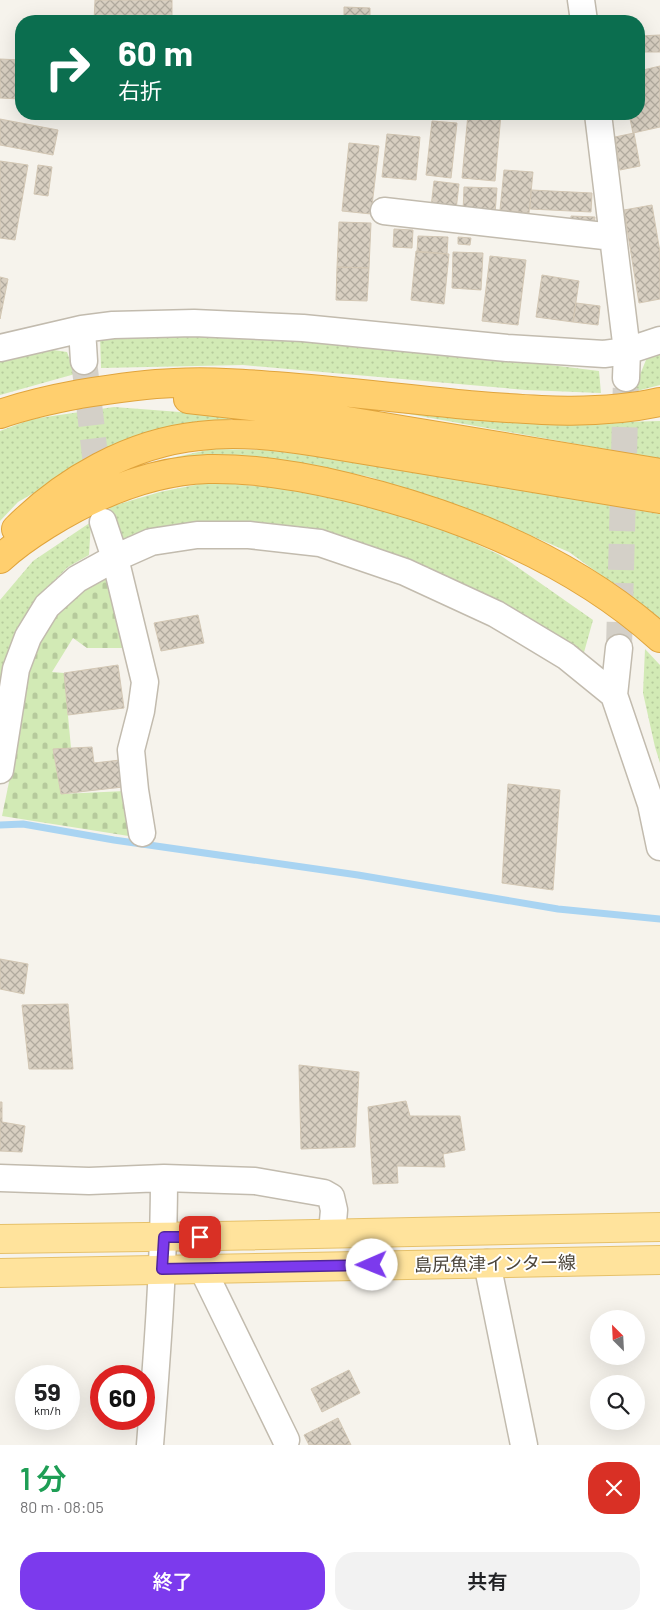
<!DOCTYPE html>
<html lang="ja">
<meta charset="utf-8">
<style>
:root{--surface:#fff;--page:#f2f2f2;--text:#202124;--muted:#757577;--accent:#7c3aed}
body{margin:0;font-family:Barlow,"Noto Sans JP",sans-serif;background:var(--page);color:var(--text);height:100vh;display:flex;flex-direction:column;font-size:19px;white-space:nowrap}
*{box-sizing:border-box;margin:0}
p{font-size:16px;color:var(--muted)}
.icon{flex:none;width:28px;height:28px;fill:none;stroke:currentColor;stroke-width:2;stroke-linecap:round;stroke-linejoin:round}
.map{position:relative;height:1445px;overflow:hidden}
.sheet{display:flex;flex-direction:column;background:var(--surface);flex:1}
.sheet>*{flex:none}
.banner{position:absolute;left:15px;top:15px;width:630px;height:105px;border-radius:20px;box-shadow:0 5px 20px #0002;background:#0b6e4f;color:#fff;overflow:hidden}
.needle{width:32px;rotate:336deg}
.fabs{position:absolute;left:590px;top:1310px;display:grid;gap:10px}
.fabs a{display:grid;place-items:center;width:55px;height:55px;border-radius:50%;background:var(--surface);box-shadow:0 5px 20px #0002;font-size:25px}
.speed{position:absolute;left:15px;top:1365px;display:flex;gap:10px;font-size:25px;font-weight:700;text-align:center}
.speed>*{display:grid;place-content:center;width:65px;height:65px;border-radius:50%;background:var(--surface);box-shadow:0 5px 20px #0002;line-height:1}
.speed small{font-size:12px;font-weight:400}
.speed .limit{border:8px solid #d22;background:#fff;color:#111}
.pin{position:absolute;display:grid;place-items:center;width:42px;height:42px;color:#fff;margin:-21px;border-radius:10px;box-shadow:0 2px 8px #0006}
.me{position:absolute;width:55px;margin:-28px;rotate:269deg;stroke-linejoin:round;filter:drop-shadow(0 0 4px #0008)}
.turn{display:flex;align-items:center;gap:18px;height:105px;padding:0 20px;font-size:22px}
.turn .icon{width:65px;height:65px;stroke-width:2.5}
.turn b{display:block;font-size:35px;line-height:42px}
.round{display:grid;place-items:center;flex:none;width:52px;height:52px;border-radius:20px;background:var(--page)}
.headline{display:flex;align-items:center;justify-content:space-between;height:85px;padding:0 20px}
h1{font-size:30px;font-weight:600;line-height:38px;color:#1e9e55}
.cta{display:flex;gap:10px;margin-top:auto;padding:10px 20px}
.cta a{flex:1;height:58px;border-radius:20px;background:var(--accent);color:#fff;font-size:20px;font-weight:600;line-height:58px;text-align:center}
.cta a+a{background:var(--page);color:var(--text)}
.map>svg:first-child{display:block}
</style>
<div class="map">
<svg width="660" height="1445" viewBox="0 0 660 1445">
<defs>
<pattern id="grass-dots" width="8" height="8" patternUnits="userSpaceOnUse" patternTransform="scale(1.25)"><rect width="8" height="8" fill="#d2eab5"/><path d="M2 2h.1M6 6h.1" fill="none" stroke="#b6ca9c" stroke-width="1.8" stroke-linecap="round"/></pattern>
<pattern id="cemetery-stones" width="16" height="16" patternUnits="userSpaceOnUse" patternTransform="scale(1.25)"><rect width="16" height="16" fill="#d2eab5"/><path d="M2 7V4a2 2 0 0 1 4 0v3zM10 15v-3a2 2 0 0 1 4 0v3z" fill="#b6ca9c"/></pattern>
<pattern id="building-cross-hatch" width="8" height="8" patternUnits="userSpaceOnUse" patternTransform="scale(1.25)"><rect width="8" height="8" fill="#d8cfc1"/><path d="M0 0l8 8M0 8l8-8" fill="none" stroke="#b1aa9e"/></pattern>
</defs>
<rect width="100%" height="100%" fill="#f6f3ec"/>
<!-- grass -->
<path fill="url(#grass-dots)" d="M204,331L365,342L599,371L601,393L526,390L243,365L101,368L100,335Z
M40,348L67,352L75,374L0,395V358Z
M660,351V385L633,392L648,355Z
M114,407L193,413L237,418L148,435L65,475L18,502L0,521V431L32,419Z
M392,411L583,423L660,421V459Z
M212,449L265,450L340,459L397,468L660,514V618L569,552L481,514L370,477L309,465L241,456L158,461Z
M210,482L292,489L366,503L427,521L500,555L593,620L583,656L445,576L367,544L311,530L123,545L109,507L160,492Z
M91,522L89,555L68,567L38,596L16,633L0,689V600L33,561Z
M645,649L660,665V763L655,747L643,693Z"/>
<!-- cemetery -->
<path fill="url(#cemetery-stones)" d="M108,571L132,648H87L73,638L52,672L64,673L71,748L53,750L61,794L125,791L135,837L2,816L9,782L23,669L57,613L84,585Z"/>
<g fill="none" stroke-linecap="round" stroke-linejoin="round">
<!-- stream -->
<path stroke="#a9d4f2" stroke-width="7" d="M0,825L23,824L114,840L358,875L558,909L660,919"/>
</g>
<!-- building -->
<path fill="url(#building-cross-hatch)" stroke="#d3c7b4" d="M95,0H172V21H94Z
M344,7L370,8V21H344Z
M298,18H326V21H298Z
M660,35V52H639V36Z
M0,59L21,60V99L0,98Z
M660,66V127L633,133L629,114H639V71Z
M468,114H501L495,181L462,178Z
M0,119L58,130L53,155L0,145Z
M432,121L457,123L451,178L426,175Z
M634,133L640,166L620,170L615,137Z
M387,134L420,137L416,180L382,177Z
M349,143L379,146L371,214L342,211Z
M0,161L28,165L15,240L0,238Z
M38,165L52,167L48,196L34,194Z
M504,170L533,172L529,213L500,210Z
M434,181L459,184L456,210L431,207Z
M464,187L497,188L495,214L463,212Z
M531,190L592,193L591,212L530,209Z
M652,205L660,252V299L639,303L624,210Z
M571,216L595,217L594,227H571Z
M339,222L371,223L369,268L337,267Z
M394,229L413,230L412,248L393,247Z
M418,236L448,237L447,254L417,252Z
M458,237L471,238L470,245L458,244Z
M416,251L449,254L444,304L411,300Z
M453,252L483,253L481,290L452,288Z
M490,256L526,260L518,325L482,321Z
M337,267L369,268L367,301L336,300Z
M542,275L579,281L573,322L536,317Z
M0,277L8,279L0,319Z
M576,303L600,306L598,325L573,322Z
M198,615L204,643L161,651L154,623Z
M118,665L124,708L68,715L64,673Z
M92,747L94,763L120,760L123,787L61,794L53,749Z
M508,784L560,790L553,890L502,883Z
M0,959L28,964L24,994L0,989Z
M68,1004L73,1069H29L22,1005Z
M299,1065L359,1072L355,1147L301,1149Z
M406,1101L410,1116H460L465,1150L443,1154L445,1167L397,1166L398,1183L373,1184L368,1107Z
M0,1102H2V1122L25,1126L22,1152L0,1151Z
M349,1370L360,1393L322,1412L311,1389Z
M338,1418L351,1445H309L304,1435Z"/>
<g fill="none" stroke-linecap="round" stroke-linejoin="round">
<!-- minor-tunnel -->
<path stroke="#d4d0c8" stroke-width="26" stroke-dasharray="26 13" stroke-linecap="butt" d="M84,361L99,490
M619,648L626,378"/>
<!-- minor casing -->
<g stroke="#c2bbae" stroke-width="29">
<path id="minor" d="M581,0L584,21
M598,114L627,351L626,378
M384,211L613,237
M82,329L84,361
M0,348L82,329L113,325L194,323L303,328L507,348L604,354L627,351L660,340
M103,522L115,558L145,682L141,711L131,750L135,790L142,833
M619,648L614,695L651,804L660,847
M0,770L16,669L28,637L47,606L77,579L115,558L151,542L197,535H249L320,543L405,572L496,614L566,656L614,695
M0,1178L89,1181L164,1178L255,1181L324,1193L331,1197L334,1210L332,1233
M487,1263L524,1445
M202,1268L286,1440
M150,1445C157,1356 164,1267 164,1178"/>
</g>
<!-- major casing -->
<g stroke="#e6c16a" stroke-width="30">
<path id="major" d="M0,1239L218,1236L660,1227
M0,1273L660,1260"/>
</g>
<!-- highway casing -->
<g stroke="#e0a43c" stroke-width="30">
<path id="highway" d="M188,399L269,408L660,473
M0,414C26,405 53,399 80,394C111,389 143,384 174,383C212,381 250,384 287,387C348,392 408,399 468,405C531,410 598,416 660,402
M16,529C64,481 130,443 199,436C238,431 277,436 316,442L660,499
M0,559C14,546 30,535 46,525C94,495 150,471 208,469C255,468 301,476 347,487C459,514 573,560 660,638"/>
</g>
<!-- minor -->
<use href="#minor" stroke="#fff" stroke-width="26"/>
<!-- major -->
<use href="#major" stroke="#ffe39c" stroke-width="28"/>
<!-- highway -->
<use href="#highway" stroke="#ffcf6e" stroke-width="28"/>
</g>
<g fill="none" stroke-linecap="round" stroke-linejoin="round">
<!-- route casing -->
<g stroke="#51269a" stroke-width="12">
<path id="route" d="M200,1237H164L162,1269L372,1265"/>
</g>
<!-- route -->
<use href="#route" stroke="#7c3aed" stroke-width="9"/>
</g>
<g text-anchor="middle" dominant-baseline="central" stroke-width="4" stroke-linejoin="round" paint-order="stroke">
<!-- street labels -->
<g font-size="18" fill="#4b4439" stroke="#fff">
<text transform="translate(495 1263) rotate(-1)">島尻魚津インター線</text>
</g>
</g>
</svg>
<div class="fabs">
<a><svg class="needle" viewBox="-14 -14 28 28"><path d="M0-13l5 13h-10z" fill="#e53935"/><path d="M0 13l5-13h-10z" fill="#757577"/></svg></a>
<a><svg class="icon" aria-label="search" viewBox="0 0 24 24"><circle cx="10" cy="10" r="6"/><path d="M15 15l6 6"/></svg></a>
</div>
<div class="speed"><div>59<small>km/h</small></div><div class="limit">60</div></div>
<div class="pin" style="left:200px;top:1237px;background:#d93025"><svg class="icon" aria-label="arrive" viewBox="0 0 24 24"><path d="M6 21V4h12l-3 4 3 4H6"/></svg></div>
<svg class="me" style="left:372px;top:1265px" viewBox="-20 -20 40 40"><circle r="19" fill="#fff"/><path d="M0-13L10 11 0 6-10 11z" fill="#7c3aed"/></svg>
<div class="banner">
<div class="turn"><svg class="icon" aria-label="right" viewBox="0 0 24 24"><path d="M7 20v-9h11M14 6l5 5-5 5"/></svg><div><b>60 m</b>右折</div></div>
</div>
</div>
<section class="sheet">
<div class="headline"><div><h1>1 分</h1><p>80 m · 08:05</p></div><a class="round" style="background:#d93025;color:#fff"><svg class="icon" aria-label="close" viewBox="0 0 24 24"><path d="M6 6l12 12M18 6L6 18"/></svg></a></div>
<div class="cta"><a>終了</a><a>共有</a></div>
</section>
